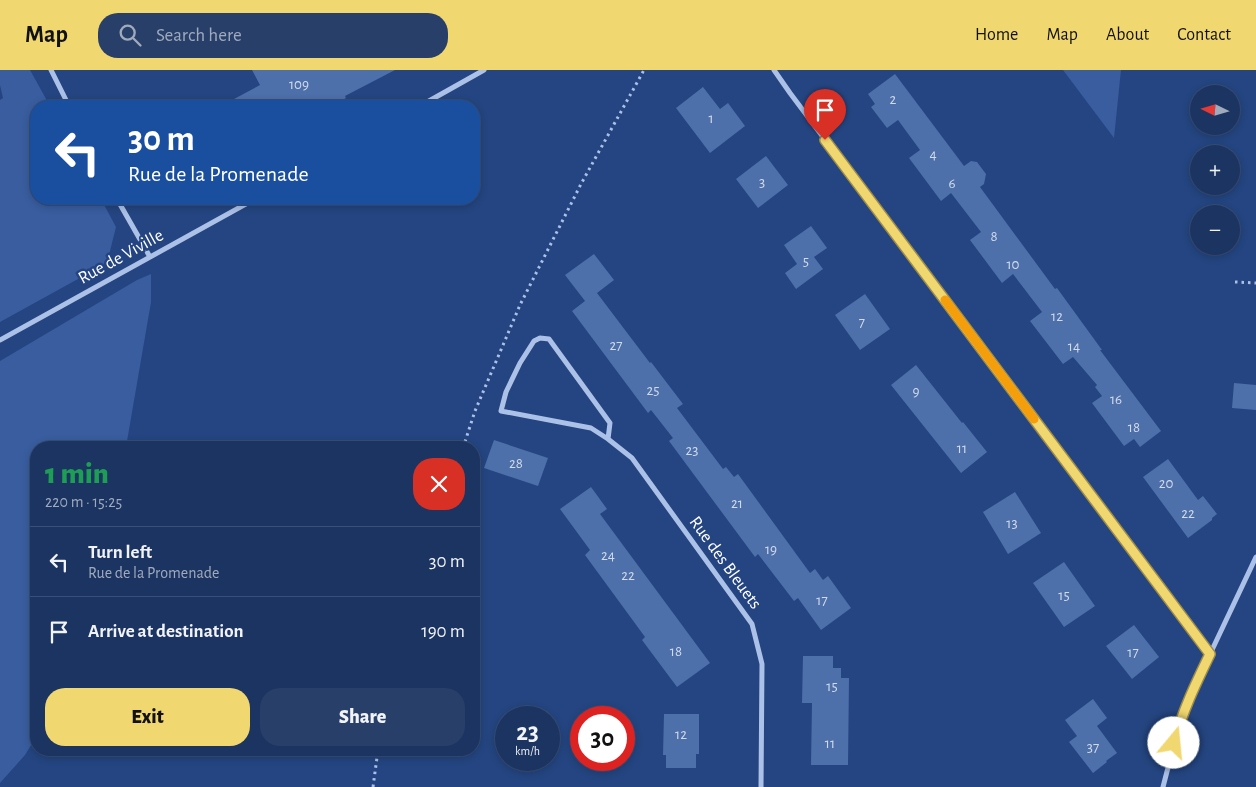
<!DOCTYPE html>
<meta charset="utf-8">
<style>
:root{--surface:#1b3461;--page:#283f6a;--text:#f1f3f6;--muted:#a0aabd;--line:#394f76;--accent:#f1d770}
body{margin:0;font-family:"Alegreya Sans",sans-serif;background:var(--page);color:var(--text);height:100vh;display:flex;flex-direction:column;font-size:19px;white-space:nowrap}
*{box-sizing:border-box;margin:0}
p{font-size:16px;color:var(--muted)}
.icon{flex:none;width:28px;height:28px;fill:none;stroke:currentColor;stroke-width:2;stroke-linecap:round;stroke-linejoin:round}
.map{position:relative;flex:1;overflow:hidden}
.side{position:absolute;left:30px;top:371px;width:450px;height:315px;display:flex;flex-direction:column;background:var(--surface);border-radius:20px;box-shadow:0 2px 8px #0003,0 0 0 1px var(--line)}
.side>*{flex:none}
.hud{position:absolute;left:30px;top:30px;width:450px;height:105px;border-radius:20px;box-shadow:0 2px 8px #0003,0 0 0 1px var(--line);background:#1a4fa0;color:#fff;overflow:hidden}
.needle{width:32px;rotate:275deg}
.buttons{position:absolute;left:1190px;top:15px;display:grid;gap:10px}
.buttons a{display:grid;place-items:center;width:50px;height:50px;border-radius:50%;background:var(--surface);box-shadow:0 2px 8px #0003,0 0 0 1px var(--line);font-size:25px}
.speed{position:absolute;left:495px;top:636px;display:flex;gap:10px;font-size:25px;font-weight:700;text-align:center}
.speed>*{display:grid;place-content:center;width:65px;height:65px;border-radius:50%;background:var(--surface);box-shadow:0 2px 8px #0003,0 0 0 1px var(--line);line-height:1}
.speed small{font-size:12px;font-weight:400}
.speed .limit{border:8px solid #d22;background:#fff;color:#111}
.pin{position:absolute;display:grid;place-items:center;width:42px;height:42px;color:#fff;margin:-51px -21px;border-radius:50% 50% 50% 0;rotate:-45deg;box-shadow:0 0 5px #0007}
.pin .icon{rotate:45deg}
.me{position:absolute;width:55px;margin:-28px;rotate:17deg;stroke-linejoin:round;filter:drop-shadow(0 0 4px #0008)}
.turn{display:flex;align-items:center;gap:18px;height:105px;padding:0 15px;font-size:22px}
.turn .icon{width:65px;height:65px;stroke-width:2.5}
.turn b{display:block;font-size:35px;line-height:42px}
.round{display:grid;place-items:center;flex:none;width:52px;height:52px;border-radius:20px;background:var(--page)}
.head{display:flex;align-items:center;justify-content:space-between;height:85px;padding:0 15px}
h1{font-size:30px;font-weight:800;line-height:38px;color:#1e9e55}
.primary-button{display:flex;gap:10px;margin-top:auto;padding:10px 15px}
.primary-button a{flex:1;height:58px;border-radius:20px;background:var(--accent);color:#111;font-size:20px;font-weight:800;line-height:58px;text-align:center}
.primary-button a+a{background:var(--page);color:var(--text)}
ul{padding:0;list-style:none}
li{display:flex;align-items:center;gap:15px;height:70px;padding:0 15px;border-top:1px solid var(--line)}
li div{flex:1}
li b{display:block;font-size:19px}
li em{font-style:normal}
header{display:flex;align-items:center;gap:30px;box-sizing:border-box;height:70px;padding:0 25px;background:var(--accent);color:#111}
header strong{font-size:24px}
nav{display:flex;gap:28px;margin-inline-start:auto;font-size:18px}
.search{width:350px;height:45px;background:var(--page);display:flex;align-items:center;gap:12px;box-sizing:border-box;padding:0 18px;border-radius:20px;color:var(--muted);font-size:19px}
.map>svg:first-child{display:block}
</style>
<header>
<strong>Map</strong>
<div class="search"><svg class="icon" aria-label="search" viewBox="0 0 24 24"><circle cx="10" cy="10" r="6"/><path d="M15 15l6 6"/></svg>Search here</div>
<nav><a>Home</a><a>Map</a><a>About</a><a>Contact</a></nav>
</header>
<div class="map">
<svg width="1256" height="717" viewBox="0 0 1256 717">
<rect width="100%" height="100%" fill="#244581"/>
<!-- green -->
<path fill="#395d9f" d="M0,0H30L50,36H36V129H101L116,157L107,193L0,252V30L3,28L0,15Z
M1063,0H1121L1114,68Z
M151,204V232L126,377L36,378V667L25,685L0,713V291L137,210Z"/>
<!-- building -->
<path fill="#4d6faa" d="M252,0H395L345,26L346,28L332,36H221L260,15Z
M895,4L964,96L971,91L977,92L986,104L984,114L980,117L1055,219L1057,218L1102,280H1100L1161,361L1140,377L1134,369L1124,376L1092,333L1102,326L1095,317L1097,315L1073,287L1063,294L1030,251L1042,242L1013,204L1002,213L970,170L981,162L951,123L941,131L909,88L920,80L898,50L887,58L871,37L875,34L868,24Z
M703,17L720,39L728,33L745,56L710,83L676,38Z
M766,86L788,115L758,138L736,109Z
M811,156L827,178L814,187L823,199L796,219L785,203L797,194L784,175Z
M594,184L614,210L597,223L650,293L651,292L683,334L677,338L723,399L726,397L734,407L738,404L810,503L815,499L823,510L828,506L851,538L821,560L798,528L794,531L758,484L755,487L669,371L673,368L651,340L648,343L572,241L585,231L565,205Z
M865,224L890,259L860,280L835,245Z
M916,295L962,353L963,352L987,382L961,403L891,315Z
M1234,313L1256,315V340L1232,338Z
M494,370L548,388L538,416L484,398Z
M1168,389L1198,430L1203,426L1217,444L1212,448V450L1188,468L1143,407Z
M591,417L607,439L600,444L710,593L677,617L642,570L645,567L585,485L590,480L560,439Z
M1015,422L1041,463L1008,484L983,442Z
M1064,492L1095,536L1064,557L1033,513Z
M1134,555L1159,587L1132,609L1106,576Z
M803,586H833V598H841V608H849L848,695H811L812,633H802Z
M1093,629L1107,648L1097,656L1117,683L1106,691L1107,692L1093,703L1069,672L1077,666L1065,650Z
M664,644H699V684H696V698H666V685H663Z"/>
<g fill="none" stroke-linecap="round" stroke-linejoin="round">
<!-- path -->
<path stroke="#acc1e7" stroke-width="3" stroke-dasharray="2.5 4" stroke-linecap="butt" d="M1235,212L1256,213
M463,378L475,341L520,235L581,114L644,0
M373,717L378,680"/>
<!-- minor -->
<path stroke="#acc1e7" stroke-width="5" d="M51,0L69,36
M774,0L790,23L1210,584
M420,36L484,0
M117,129L150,187
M0,270L255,129
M608,369L610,353L549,269L540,268L534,271L520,293L506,322L501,341L591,358L608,369L632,388L752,554L762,594L761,717
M1163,717L1178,659L1194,618L1256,487"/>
</g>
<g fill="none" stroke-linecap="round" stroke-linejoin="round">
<!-- route casing -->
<g stroke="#9d8c49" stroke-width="12">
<path id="route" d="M825,70L1210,584C1196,613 1182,642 1174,673"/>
</g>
<!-- route -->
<use href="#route" stroke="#f1d770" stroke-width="9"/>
<!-- slow -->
<path stroke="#f59e0b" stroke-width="9" d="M945,230L1034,349"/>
</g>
<g text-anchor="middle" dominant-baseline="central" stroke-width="5" stroke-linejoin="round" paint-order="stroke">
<!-- number labels -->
<g font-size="15" fill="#d2dbea">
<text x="299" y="14">109</text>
<text x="893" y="29">2</text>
<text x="711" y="48">1</text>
<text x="933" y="84">4</text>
<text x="762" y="112">3</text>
<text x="952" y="113">6</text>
<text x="994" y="166">8</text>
<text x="806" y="191">5</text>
<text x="1013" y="194">10</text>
<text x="1057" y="246">12</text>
<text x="862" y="252">7</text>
<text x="616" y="275">27</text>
<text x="1074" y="276">14</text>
<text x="653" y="320">25</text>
<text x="916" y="321">9</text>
<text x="1116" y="329">16</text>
<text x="1134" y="357">18</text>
<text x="962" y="378">11</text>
<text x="692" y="380">23</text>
<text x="516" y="393">28</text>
<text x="1166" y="413">20</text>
<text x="737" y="433">21</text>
<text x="1188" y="443">22</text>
<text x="1012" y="453">13</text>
<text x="771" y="479">19</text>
<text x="608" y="485">24</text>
<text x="628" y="505">22</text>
<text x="1064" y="525">15</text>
<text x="822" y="530">17</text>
<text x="676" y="581">18</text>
<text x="1133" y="582">17</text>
<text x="832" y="616">15</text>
<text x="681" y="664">12</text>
<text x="830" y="673">11</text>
<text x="1093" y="677">37</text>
</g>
<!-- street labels -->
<g font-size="18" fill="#fff" stroke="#244581">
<text transform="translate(121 187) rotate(-29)">Rue de Viville</text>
<text transform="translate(725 493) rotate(54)">Rue des Bleuets</text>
</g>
</g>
</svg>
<div class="buttons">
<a><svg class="needle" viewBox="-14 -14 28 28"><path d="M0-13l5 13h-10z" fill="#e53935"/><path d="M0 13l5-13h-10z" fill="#a0aabd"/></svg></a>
<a>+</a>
<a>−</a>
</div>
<div class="speed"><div>23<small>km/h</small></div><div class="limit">30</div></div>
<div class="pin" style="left:825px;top:70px;background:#d93025"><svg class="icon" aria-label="arrive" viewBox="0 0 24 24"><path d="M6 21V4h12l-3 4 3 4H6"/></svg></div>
<svg class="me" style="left:1174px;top:673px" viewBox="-20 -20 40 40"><circle r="19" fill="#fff"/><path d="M0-13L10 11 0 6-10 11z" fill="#f1d770"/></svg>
<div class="hud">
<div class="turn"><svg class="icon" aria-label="left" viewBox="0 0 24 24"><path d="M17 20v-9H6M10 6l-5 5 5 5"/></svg><div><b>30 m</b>Rue de la Promenade</div></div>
</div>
<section class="side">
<div class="head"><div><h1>1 min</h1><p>220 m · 15:25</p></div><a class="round" style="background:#d93025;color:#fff"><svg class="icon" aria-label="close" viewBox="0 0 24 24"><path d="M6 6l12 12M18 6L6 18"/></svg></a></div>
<ul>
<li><svg class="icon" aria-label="left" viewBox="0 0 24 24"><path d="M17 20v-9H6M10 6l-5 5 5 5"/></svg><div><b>Turn left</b><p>Rue de la Promenade</p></div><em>30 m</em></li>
<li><svg class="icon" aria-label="arrive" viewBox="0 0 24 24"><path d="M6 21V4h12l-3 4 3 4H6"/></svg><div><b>Arrive at destination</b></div><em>190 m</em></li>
</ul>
<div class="primary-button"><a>Exit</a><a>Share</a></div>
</section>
</div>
